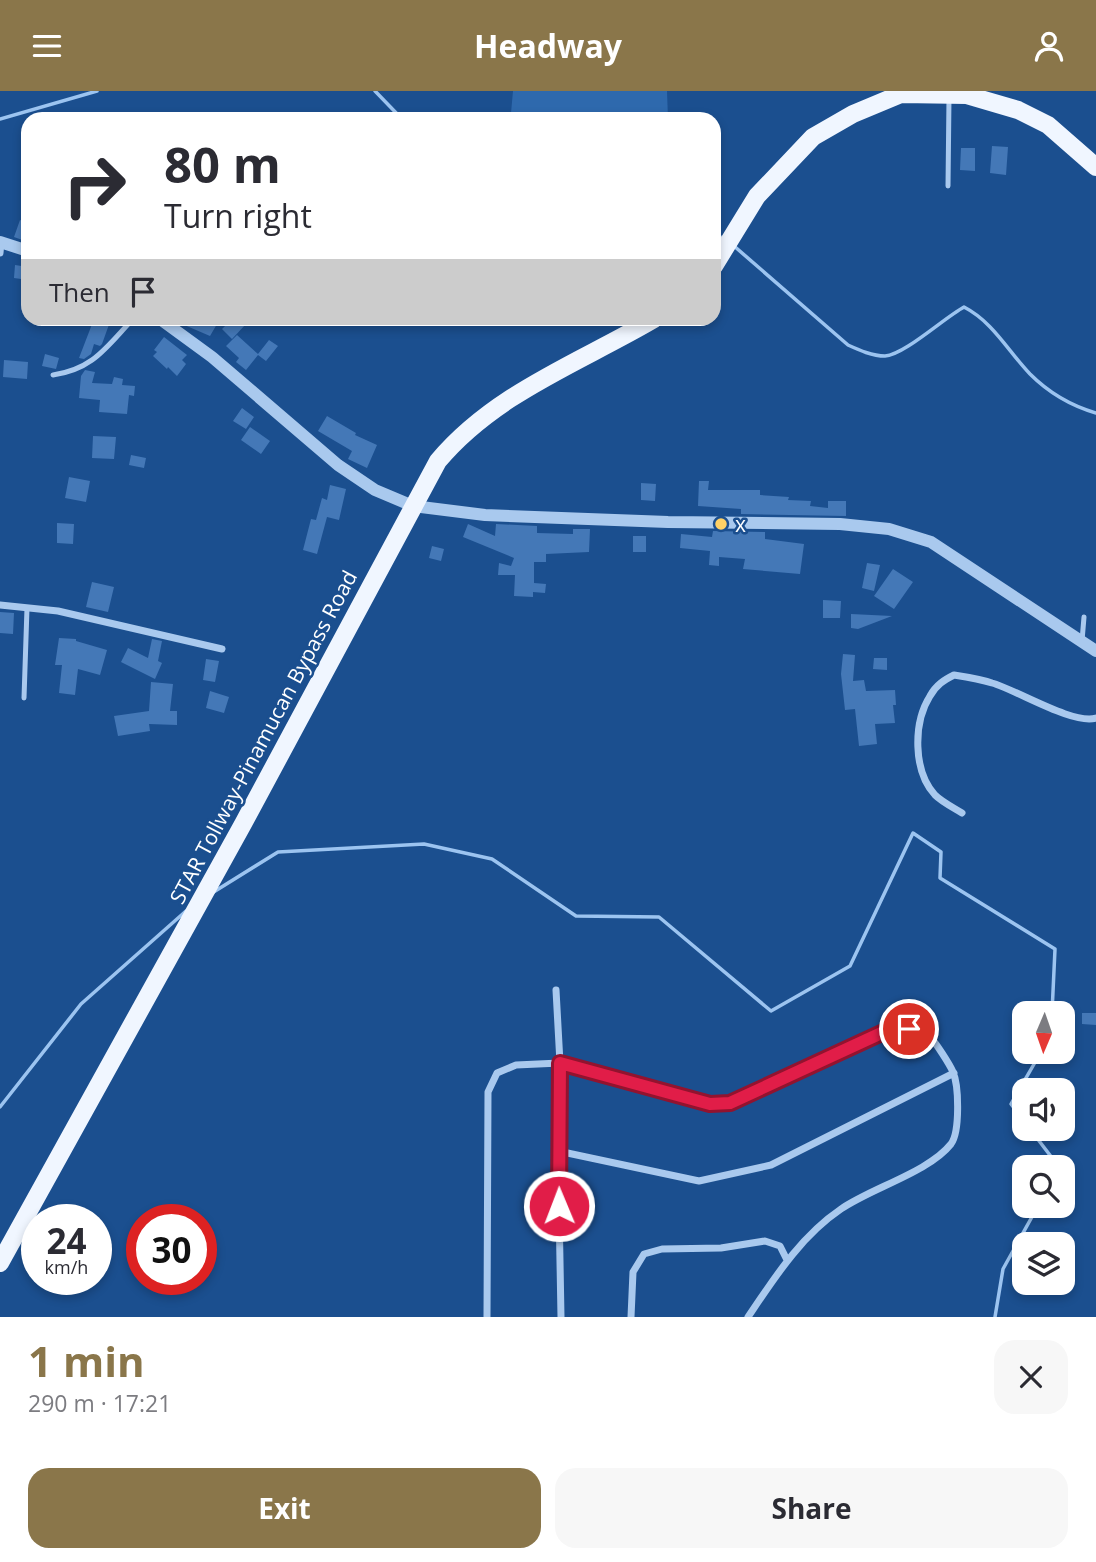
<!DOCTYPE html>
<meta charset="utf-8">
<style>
:root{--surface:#fff;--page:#f7f7f7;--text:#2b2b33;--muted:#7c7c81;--accent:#8a764a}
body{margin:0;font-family:"Open Sans",sans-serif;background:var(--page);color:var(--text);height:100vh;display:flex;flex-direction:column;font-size:26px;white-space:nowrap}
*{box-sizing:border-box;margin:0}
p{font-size:23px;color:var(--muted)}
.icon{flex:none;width:38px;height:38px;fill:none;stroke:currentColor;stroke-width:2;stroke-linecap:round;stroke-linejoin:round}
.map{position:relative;height:1226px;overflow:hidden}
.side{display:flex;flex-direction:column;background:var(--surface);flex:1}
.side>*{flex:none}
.banner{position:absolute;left:21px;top:21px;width:700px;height:214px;border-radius:21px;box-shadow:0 4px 10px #0003;background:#fff;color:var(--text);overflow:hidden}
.needle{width:46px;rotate:182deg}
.controls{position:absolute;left:1012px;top:910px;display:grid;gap:14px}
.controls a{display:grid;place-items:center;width:63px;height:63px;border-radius:14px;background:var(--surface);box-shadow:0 4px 10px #0003;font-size:35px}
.speed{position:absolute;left:21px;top:1113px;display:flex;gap:14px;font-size:35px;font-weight:700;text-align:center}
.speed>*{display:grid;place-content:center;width:91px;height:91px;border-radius:50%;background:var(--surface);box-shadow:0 4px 10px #0003;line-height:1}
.speed small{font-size:18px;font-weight:400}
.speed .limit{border:10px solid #d22;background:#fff;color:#111}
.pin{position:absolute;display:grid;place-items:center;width:60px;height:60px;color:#fff;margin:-30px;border:4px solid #fff;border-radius:50%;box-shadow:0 2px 7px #0007}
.me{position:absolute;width:77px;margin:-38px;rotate:359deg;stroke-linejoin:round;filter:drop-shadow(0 0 5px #0008)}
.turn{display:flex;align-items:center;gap:24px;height:147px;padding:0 28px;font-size:32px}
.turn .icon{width:91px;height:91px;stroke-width:2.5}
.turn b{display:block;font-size:49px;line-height:60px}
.then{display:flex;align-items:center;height:66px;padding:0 28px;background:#0003;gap:14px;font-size:26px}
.round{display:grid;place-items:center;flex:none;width:74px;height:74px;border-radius:21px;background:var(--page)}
.overview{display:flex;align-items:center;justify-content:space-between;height:119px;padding:0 28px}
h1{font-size:42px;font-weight:700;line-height:52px;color:var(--accent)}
.cta{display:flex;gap:14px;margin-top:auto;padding:14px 28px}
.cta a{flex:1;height:80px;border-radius:21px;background:var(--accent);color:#fff;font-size:28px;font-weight:700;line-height:80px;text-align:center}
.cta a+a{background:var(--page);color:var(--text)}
header{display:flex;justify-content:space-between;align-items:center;height:91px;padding:0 28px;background:var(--accent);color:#fff;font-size:32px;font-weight:700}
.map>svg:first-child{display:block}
</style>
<header><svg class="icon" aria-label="menu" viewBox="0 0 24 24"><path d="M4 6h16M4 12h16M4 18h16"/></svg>Headway<svg class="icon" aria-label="person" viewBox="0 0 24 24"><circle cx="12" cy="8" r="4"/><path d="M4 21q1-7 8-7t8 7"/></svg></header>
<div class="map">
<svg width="1096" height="1226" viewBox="0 0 1096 1226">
<rect width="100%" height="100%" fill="#1b4f8f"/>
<!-- green -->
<path fill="#2e69ad" d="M513,0H667L668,28H520L511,22Z"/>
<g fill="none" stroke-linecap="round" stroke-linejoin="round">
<!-- stream -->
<path stroke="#9cc4f0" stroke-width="3.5" d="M375,0L402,28
M0,28L97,0
M714,143L725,148
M734,155L848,254C859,259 872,265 885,265C904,264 944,227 964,216C993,231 1008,260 1030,283C1048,301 1072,315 1096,322
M212,802L278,761L424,753L492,768L576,825L659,826L771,920L850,875L913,742L941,761L940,787L1055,858L1052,922
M0,1016L81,913L186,820
M1024,1030L1011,1013L1041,961
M1030,1038L1059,1076
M995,1226L1003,1178L1038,1115"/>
</g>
<!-- building -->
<path fill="#4478b7" d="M992,55L1008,56L1006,84L990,82Z
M961,57H975V80L960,79Z
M20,129L28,132V151L14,146Z
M15,174L28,176V189L14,187Z
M94,228H111L102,253L100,255L94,253L91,263L84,268L79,267Z
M174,228H206L217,233L210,245L182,233Z
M232,228H240L246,233L232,248L222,238Z
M237,244L258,263L269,249L278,255L266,270L258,264L246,279L236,271L239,267L226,255Z
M164,246L187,264L182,269L186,273L177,285L168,276L167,278L153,265L157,261L154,259Z
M45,263L59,267L56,278L42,275Z
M4,269L28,271L27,288L3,286Z
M85,279L95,281L92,292L112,293L114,286L123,288L122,294L135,295L134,305L129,304L127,323L99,321L100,309L79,307L81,285Z
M242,317L254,326L246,338L233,330Z
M327,325L356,342L355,344L377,354L367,377L348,368L352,360L318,340Z
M250,336L270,350L261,363L241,349Z
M93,345L116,346L114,368L92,367Z
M131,364L146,367L144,377L129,374Z
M69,386L90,390L86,411L65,407Z
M699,390H709L708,399H760V404L789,406L788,409L811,410L810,415L828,417V410H846V425L741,423V418L698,415Z
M641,392L656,393L655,410L641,409Z
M330,394L346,398L339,429L327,426L317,463L303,459L311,428L316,429L322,407L327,409Z
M57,432L74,433L73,453L57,452Z
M468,433L495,445L496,433L537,435V442L573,443V438H590L589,461L546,463V471H534V492L546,493L545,502L533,501V506L514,505L515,484H498L499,472L511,475L514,467L463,446Z
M713,440L765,441V448L804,453L800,483L743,478L745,468L719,466V475L709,474L710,460L680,457L681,443L712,446Z
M633,445H646V461H633Z
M432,455L444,458L441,470L429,467Z
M867,472L880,474L874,500L862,497Z
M893,478L913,491L894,518L874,505Z
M92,491L114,496L108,521L86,516Z
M823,509L841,510L840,527H823Z
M0,521L14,522L13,543L0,542Z
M851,523L892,525L858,538L851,537Z
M59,547L76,548V550L107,559L100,584L78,578L75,604L59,602L62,574H55Z
M152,548L162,550L158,570L162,572L155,588L121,571L128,557L148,567Z
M843,563L855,564L853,590L864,589L866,600L895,599L896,614H893L895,632L875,633L877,653L859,655L855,618L845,619L841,583Z
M874,567H887V579L873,578Z
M206,568L219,570L215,591L203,589Z
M151,591L173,593L170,620H177V634L149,633L150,640L118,645L114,625L149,620Z
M210,600L229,606L224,622L206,617Z
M1082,922H1096V934L1082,933Z"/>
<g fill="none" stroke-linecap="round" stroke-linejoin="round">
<!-- service -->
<path stroke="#a9c9ee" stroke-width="5" d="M948,95L949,7
M87,230L89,228
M53,284C94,278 107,255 133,228
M1082,550L1084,526
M24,607L27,517"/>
<!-- minor -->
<path stroke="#a9c9ee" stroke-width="7" d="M0,162L1,151
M0,514L58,520L222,558
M962,722C954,717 942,711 935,704C913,680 913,632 930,605C936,594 944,589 954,584C967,586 980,588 992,592C1017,599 1073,634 1096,627
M556,899L560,972L558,1060L561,1226
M558,1060L699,1090L771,1074L954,982
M487,1226L488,1001L497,982L516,974L560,972L710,1013L730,1012L888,939C901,938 919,936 929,945C935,950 950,974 953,981C959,995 960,1041 951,1053C929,1081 871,1097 841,1118C801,1145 775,1186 748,1226
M631,1226L633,1181L644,1163L662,1158L721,1157L765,1150L780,1155L787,1169"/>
<!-- tertiary -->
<path stroke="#a9c9ee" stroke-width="12" d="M0,151L28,160
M160,228L212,266L338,374L375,399L413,415L485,424L668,431L840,433L889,438L931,451L1096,560"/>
<!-- primary -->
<path stroke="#f0f6ff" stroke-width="18" d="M714,175L757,105L813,46L853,23L901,3L967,4L1018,19L1048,34L1096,76
M0,1172L243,733L438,370C495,302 579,272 654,228"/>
</g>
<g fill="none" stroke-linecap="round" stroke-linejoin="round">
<!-- route casing -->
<g stroke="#92132f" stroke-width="18">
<path id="route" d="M559,1115L560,972L710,1013L730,1012L888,939L909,938"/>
</g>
<!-- route -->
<use href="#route" stroke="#e11d48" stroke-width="12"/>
</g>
<!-- markers -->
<circle fill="#ffd166" stroke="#1b4f8f" stroke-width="2.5" cx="721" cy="433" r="7"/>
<g text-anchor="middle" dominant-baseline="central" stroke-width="5" stroke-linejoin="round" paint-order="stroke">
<!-- poi labels -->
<g font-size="21" fill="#fff" stroke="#1b4f8f" text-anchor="start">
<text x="735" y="433">x</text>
</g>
<!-- street labels -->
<g font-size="21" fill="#fff" stroke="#1b4f8f">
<text transform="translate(263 646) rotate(-62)">STAR Tollway-Pinamucan Bypass Road</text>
</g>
</g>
</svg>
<div class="controls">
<a><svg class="needle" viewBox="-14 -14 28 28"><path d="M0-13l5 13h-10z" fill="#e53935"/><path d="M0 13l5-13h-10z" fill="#7c7c81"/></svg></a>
<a><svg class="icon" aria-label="sound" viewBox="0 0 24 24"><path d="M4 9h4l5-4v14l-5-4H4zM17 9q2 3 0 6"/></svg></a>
<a><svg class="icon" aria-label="search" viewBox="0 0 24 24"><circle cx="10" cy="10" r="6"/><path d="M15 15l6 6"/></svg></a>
<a><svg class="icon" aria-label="layers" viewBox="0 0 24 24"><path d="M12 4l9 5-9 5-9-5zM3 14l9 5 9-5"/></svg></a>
</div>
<div class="speed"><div>24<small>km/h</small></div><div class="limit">30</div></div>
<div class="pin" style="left:909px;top:938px;background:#d93025"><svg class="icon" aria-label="arrive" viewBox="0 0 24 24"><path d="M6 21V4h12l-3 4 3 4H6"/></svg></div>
<svg class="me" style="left:559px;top:1115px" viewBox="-20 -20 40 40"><circle r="17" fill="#e11d48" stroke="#fff" stroke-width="3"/><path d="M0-11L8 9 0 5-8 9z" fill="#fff"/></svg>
<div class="banner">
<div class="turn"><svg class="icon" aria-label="right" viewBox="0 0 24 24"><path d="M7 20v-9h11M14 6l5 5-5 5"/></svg><div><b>80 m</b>Turn right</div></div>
<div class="then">Then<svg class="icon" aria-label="arrive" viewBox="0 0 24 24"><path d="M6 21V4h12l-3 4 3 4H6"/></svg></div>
</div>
</div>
<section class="side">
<div class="overview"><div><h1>1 min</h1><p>290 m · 17:21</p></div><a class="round"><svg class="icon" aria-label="close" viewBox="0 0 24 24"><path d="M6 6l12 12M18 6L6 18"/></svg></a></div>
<div class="cta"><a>Exit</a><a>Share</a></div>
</section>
